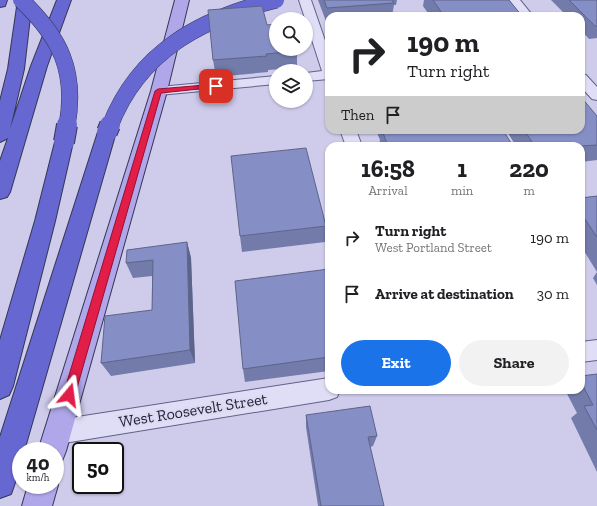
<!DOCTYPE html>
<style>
:root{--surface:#fff;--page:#f2f2f2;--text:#202124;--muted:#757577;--accent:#1a73e8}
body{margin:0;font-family:"Zilla Slab",serif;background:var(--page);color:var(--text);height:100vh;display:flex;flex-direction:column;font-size:15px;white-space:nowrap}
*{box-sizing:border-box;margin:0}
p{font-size:13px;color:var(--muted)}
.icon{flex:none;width:22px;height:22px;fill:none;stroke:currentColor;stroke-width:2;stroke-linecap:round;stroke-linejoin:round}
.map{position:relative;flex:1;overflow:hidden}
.drawer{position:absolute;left:325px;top:142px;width:260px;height:252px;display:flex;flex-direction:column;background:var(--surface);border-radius:12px;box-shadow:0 1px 3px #0004}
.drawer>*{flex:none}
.guide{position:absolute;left:325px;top:12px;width:260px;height:122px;border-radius:12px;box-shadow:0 1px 3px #0004;background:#fff;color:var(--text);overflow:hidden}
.controls{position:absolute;left:269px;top:12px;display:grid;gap:8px}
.controls a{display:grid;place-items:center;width:44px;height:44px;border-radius:50%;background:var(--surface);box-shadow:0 1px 3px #0004;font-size:20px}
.speed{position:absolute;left:12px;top:442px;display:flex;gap:8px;font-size:20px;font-weight:700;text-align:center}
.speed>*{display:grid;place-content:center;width:52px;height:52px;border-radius:50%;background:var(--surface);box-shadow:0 1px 3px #0004;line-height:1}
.speed small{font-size:10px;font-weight:400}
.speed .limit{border:2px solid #111;border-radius:6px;background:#fff;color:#111}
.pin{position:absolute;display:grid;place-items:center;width:34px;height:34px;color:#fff;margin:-17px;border-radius:8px;box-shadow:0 2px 6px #0006}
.me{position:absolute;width:44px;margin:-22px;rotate:16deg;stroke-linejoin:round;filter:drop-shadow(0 0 3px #0008)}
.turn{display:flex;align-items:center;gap:14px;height:84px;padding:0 16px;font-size:18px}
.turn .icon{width:52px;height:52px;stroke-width:2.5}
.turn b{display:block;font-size:28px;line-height:34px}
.then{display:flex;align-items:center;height:38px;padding:0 16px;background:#0003;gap:8px;font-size:15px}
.eta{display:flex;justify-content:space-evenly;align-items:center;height:68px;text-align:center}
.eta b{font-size:24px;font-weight:800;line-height:28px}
.primary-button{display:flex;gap:8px;margin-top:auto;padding:8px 16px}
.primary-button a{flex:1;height:46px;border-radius:24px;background:var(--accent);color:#fff;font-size:16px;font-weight:800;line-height:46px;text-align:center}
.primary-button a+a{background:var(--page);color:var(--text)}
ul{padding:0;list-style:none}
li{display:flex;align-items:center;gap:12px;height:56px;padding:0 16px}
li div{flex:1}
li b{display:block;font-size:15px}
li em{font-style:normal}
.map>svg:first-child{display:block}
</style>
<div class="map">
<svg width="597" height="506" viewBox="0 0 597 506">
<rect width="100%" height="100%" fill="#cfcbeb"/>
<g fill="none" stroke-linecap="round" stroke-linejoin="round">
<!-- minor casing -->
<g stroke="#606286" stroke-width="2">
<path id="minor" d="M299,0H311L329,52V79L306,81V73L322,71Z
M508,0H520L533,16H521Z
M581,74L586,75L597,87V100L592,99L581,87Z
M276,76V84L159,95L154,94L152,91L154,88L159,87Z
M340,130H356L362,146H346Z
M597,340V360L581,362V342Z
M329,378V390H340L337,397L329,400L58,444L49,441L46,432L49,423L58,420Z"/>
</g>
<!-- major casing -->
<g stroke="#343754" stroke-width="2">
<path id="major" d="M175,0H189L167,91L66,451L62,461L55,464V451H38L151,91Z
M55,478L58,485L52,506H22L28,485H55Z"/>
</g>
<!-- highway casing -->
<g stroke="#343754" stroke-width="2">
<path id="highway" d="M0,0H7L5,6L0,7Z
M18,0H32L24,69L10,129L31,66L57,0H71L47,66L10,192L7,197L0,199V161L8,138L0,142V101L8,69Z
M107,126L113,128L116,132L24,451H21C21,466 16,480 11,494L0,498V437L98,132L101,128Z
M64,136L70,138L73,142L55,221L13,386L9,395L0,399V340L35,221L55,142L58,138Z"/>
</g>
<!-- minor -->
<use href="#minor" fill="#e0ddf6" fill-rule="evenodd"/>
<!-- major -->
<use href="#major" fill="#afa7e9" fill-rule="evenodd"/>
<!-- highway -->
<use href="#highway" fill="#6667d0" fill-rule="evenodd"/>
<!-- highway-bridge-far1 casing -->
<g stroke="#343754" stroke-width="17" stroke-linecap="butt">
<path id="highway-bridge-far1" d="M21,0C60,37 77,71 67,126
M110,126C139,51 202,18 276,0"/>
</g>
<!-- highway-bridge casing -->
<g stroke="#343754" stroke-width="22" stroke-linecap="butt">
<path id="highway-bridge" d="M107,132L110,125
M64,142L67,125"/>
</g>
<!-- highway-bridge-far1 -->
<use href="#highway-bridge-far1" stroke="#6667d0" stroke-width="16"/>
<!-- highway-bridge -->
<use href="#highway-bridge" stroke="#6667d0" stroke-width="20"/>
</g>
<!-- wall -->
<path fill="#727ba9" d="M318,0H397L396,5H394L392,16H329V24H327Z
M424,0H509L522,16H430L423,6Z
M551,0H597V38L589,39L581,30V16H567Z
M267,25L297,51V68L268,70V72L216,77L213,60Z
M597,116V160L581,162V146H516L506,130H581Z
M376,130H503L511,143L509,146H379L380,140Z
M597,196V272L581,246V198Z
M326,226L325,242L242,252L240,236Z
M187,242L191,258L195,363L111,376L101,363L152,310V276L133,278L126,263Z
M329,269V371L245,382L243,369Z
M597,272V285L593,278Z
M597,374V472L571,418L577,413L565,390H581V376Z
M306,415L377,436L373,446L370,447L384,506H318L306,427Z"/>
<!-- shaded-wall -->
<path fill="#5d648a" d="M187,242L191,258L195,363L190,350Z"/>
<!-- building -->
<path fill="#858fc5" stroke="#5d648a" d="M324,0H392L394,3L327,8Z
M433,0H509L522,16H444Z
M569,0H597V26H595Z
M262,6L267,25L276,24V49H296L297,51L266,54L267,56L213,60L208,10Z
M581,97L597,116V145L581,146H535L524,130H581Z
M382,130H503L511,143H507L509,146H388Z
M306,148L326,226L240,236L231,156Z
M597,196V237L581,213V198Z
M187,242L190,350L101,363L105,316L152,310L153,260L126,263L127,250Z
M329,269V357L243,369L235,281Z
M597,374V430L584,406L593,405L581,382V376Z
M370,406L377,436L368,437L384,506H321L306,415Z"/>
<!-- route -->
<path fill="#e11d48" stroke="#92132f" d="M216,84L220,86L219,87L161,93L75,395L73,399L69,401L65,399L63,395L155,91L158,89Z"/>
<g text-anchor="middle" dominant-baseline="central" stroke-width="4" stroke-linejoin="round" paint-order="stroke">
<!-- near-street labels -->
<g font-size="16" fill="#222438" stroke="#ddd9f3">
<text transform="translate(193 410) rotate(-9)">West Roosevelt Street</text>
</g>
</g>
</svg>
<div class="controls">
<a><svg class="icon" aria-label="search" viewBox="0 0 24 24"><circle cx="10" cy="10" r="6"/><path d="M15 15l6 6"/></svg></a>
<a><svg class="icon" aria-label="layers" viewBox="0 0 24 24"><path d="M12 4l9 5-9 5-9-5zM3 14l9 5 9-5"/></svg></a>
</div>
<div class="speed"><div>40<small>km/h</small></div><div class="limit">50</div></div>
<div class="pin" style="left:216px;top:86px;background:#d93025"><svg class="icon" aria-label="arrive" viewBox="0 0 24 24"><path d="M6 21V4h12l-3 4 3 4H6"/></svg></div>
<svg class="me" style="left:69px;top:395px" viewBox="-20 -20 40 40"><path d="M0-17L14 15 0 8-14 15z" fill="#e11d48" stroke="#fff" stroke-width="4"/></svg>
<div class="guide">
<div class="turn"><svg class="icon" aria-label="right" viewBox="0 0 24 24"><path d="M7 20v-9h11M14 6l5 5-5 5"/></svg><div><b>190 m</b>Turn right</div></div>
<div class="then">Then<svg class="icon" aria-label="arrive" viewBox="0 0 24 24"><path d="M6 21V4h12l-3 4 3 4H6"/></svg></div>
</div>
<section class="drawer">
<div class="eta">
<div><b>16:58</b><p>Arrival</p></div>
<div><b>1</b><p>min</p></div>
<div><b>220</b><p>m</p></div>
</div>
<ul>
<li><svg class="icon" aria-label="right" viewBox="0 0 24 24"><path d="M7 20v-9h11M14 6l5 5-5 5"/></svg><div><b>Turn right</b><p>West Portland Street</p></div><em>190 m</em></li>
<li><svg class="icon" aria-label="arrive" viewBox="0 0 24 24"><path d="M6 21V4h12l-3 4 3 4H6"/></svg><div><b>Arrive at destination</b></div><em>30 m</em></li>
</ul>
<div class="primary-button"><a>Exit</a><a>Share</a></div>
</section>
</div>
